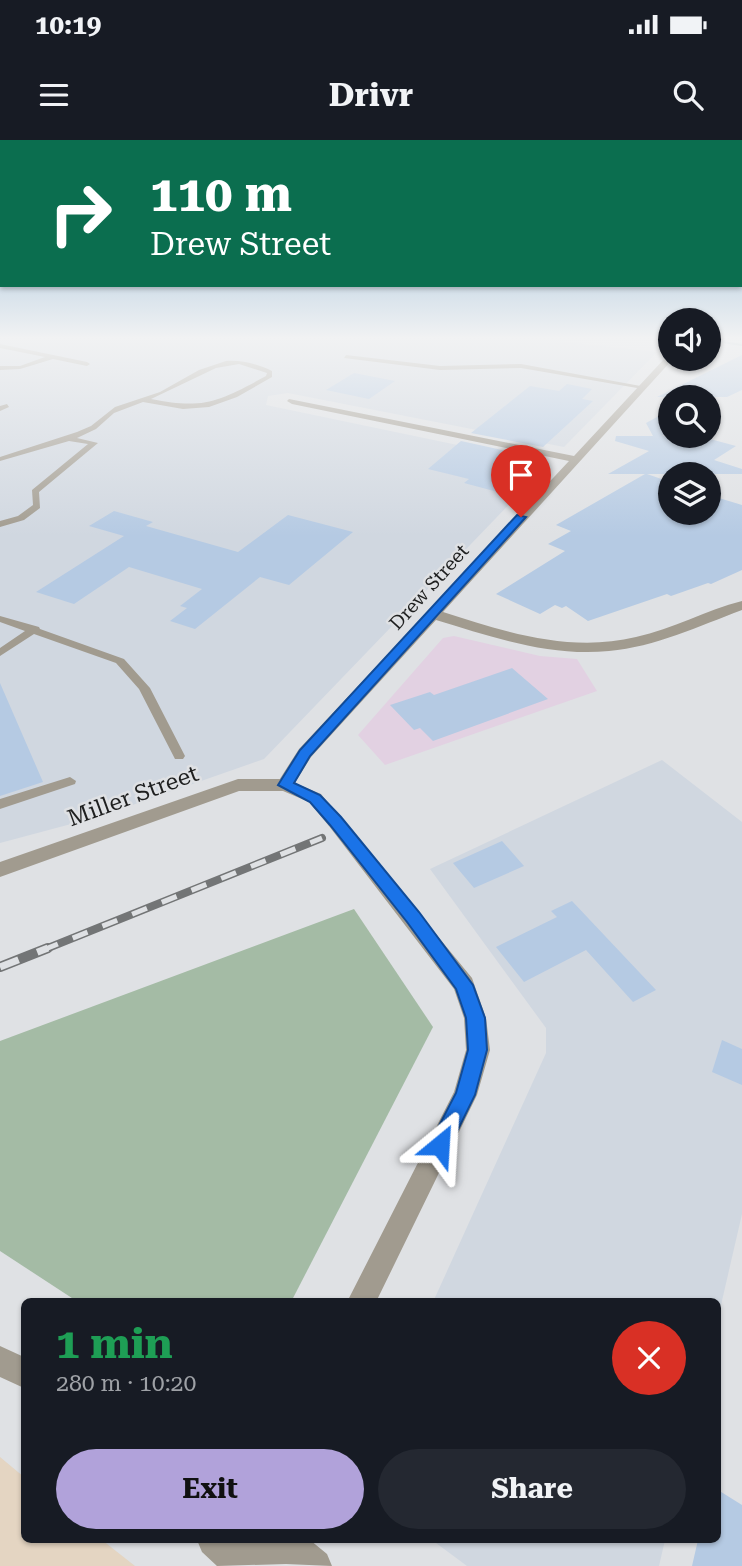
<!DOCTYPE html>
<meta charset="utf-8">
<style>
:root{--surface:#171b24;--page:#242831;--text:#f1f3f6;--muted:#9ea1a6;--accent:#b1a2da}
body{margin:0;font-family:"Roboto Serif",serif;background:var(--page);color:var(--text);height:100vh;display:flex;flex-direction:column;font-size:26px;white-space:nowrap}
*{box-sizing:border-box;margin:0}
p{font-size:23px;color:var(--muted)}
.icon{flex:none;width:38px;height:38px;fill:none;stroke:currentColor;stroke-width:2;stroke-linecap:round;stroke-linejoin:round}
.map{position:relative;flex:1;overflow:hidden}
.side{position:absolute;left:21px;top:1158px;width:700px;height:245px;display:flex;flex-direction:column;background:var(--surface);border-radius:10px;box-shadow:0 2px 5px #0004}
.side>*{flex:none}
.top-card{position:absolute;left:0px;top:0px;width:742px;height:147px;box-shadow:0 2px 5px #0004;background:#0b6e4f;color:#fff;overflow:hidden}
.controls{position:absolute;left:658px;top:168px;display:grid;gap:14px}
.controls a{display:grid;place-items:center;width:63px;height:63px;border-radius:50%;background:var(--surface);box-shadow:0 2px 5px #0004;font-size:35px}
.pin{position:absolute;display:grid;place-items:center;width:60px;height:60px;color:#fff;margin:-72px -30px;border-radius:50% 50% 50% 0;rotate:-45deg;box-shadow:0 0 7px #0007}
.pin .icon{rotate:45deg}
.me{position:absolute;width:77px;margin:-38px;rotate:27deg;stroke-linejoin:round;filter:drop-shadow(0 0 5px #0008)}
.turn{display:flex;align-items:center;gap:24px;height:147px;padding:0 35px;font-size:32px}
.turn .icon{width:91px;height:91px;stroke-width:2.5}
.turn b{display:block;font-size:49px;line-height:60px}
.round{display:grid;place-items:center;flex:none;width:74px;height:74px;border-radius:37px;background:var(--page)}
.summary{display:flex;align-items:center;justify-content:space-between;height:119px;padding:0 35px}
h1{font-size:42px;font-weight:700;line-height:52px;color:#1e9e55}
.action{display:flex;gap:14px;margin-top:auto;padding:14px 35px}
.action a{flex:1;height:80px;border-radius:42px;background:var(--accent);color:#111;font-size:28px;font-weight:700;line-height:80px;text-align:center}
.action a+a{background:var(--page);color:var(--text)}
.status{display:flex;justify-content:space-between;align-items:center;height:49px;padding:0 35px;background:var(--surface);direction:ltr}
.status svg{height:19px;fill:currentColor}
header{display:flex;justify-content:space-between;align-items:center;height:91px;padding:0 35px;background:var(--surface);font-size:32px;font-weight:700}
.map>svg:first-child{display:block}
</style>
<div class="status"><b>10:19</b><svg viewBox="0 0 49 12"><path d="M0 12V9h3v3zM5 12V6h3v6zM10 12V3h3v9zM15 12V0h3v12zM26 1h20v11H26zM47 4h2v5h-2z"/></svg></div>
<header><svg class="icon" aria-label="menu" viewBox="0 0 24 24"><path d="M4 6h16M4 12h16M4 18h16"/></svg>Drivr<svg class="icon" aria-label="search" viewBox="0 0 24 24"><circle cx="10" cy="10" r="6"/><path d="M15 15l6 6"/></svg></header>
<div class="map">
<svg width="742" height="1426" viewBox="0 0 742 1426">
<rect width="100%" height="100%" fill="#dfe1e4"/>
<!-- commercial -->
<path fill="#e2d1e2" d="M454,496L540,516L577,519L597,551L385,625L358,595L443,498Z"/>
<!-- built -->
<path fill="#d0d7e0" d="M0,197H520L657,212L564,307L288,253L268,256L266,265L548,324L264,619L101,676L0,703Z
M662,620L742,682V1074L718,1178V1162H433L546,913V888L430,729Z
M432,1400H665L659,1426H467Z"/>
<!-- education -->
<path fill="#e4d5c2" d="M0,1317L24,1337V1400H102L135,1426H0Z"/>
<!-- green -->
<path fill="#a4bba5" d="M354,769L433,887L291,1162H78L0,1111V901Z"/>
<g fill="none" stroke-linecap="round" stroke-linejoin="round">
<!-- stream -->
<path fill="#7e9dad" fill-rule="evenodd" d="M709,199L742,204V206L709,201Z"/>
</g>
<!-- building -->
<path fill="#b5cae3" d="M742,215V250L727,257H657Z
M354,233L395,241L369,259L326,250Z
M567,244L592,249L582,259L593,261L543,307L471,293L530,246L559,251Z
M670,270V292L662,296H699L736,306L714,320L742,329V334H647L670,342V373H709V355L742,365V430L711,444L708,443L671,456L667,454L588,481L566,466L562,468L555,465L540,474L496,454L565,411L548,404L571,391L556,385L645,334H608L649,311L615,301L616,296H653L646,283Z
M461,301L534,317L498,352L464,343L469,339L428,329Z
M114,371L153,382L146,386L238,412L288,375L353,392L289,445L260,437L195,489L170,481L187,468L180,466L202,449L129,427L74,464L36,452L124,396L89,386Z
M512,528L548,559L433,601L420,588L414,590L390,565L430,552L434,555Z
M0,543L43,642L0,656Z
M502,701L524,726L474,748L453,723Z
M572,761L656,850L633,862L586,810L524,842L496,807L557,777L551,771Z
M722,900L742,909V945L712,932Z
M718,1350L742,1365V1426H692L698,1400H718Z"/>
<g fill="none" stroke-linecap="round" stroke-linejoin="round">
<!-- service -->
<path fill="#a19b8f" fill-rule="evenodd" d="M0,204L87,222L90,224L87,226L53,219L20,229L0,230V226H20L45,217L0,208Z
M346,215L440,226L521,224L646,247L643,249L521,228L440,230L344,218Z
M226,221C243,220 257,224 272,231V237L237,257L209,267L183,269L143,262L114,273L96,289L77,298L98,303L39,352L40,368L24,380L0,387V381L18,376L33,365L32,350L88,304L69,301L0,321V317L77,292L91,286L115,267L160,252L199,230ZM239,224L267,233L266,236C220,261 204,270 151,259L216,228Z
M7,264L9,267L0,271V266Z
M0,476L39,487L40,489L124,519L150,548L185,616L183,619H175L139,549L116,523L34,494L0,516V508L25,491L0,482Z
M70,637L76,641L75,644L0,669V659Z"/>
<!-- minor -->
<path fill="#a19b8f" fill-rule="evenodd" d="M665,218L672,220L443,472C505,492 570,513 636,497C673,489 706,470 742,461V470C699,486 655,507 609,511C550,517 492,497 436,480L311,617L291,649H279L276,645L299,609L569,321L292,264L287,261L289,259L574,316Z"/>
<!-- tertiary -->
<path fill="#a19b8f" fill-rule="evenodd" d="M238,639H285L321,654L472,838L486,878L490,910L477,955L376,1162H347L454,952L466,910L464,878L454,849L329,686L309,662L283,651H239L0,737V722Z
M0,1206L24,1217V1248L0,1237Z
M197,1400L249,1402L310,1400L327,1414L332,1426L286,1424L217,1426L202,1412Z"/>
<!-- rail-far1 casing -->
<g stroke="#737576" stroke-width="8">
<path id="rail-far1" d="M43,810L322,698"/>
</g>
<!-- rail casing -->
<g stroke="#737576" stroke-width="10">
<path id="rail" d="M0,827L48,808"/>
</g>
<!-- rail-far1 -->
<use href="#rail-far1" stroke="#dfe1e4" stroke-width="5" stroke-dasharray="16" stroke-linecap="butt"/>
<!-- rail -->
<use href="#rail" stroke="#dfe1e4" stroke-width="7" stroke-dasharray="20" stroke-linecap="butt"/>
</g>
<!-- sky -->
<linearGradient id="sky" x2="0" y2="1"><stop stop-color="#7dabd0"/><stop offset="0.5" stop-color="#f1f2f3"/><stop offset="1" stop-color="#f1f2f3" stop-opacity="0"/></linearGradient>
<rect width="742" height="396" fill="url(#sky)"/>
<!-- route -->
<path fill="#1a73e8" stroke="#114b97" stroke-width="2" d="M517,375L526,377L310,616L294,643L320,655L341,677L419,772L473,845L485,878L487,910L475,955L447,1012L440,1015L432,1012L429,1005L456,953L468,910L466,878L456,849L407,782L330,685L310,662L278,645L300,610Z"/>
<g text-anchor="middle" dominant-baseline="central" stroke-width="5" stroke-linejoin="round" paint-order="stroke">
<!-- far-street labels -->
<g font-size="19" fill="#1e1f1f" stroke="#dfe1e4">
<text transform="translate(429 447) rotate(-48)">Drew Street</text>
</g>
<!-- street labels -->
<g font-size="23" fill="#1e1f1f" stroke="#dfe1e4">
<text transform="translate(133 656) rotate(-20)">Miller Street</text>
</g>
</g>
</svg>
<div class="controls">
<a><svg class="icon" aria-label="sound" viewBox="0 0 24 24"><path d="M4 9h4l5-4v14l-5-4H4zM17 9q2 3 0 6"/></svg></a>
<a><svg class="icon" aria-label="search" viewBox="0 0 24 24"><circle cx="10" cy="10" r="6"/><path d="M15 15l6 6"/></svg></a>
<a><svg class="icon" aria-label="layers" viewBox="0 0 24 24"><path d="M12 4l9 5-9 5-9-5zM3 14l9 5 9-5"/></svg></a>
</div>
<div class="pin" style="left:521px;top:377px;background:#d93025"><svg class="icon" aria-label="arrive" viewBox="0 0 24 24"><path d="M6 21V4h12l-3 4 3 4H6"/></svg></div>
<svg class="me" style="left:440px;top:1005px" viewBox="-20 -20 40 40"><path d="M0-17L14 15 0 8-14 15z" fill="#1a73e8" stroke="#fff" stroke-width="4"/></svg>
<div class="top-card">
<div class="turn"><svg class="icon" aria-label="right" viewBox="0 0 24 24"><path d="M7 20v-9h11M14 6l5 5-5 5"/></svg><div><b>110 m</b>Drew Street</div></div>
</div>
<section class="side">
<div class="summary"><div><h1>1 min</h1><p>280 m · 10:20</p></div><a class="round" style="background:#d93025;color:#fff"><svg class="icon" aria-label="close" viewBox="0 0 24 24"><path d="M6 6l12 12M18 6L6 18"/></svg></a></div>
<div class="action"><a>Exit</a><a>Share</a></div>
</section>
</div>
